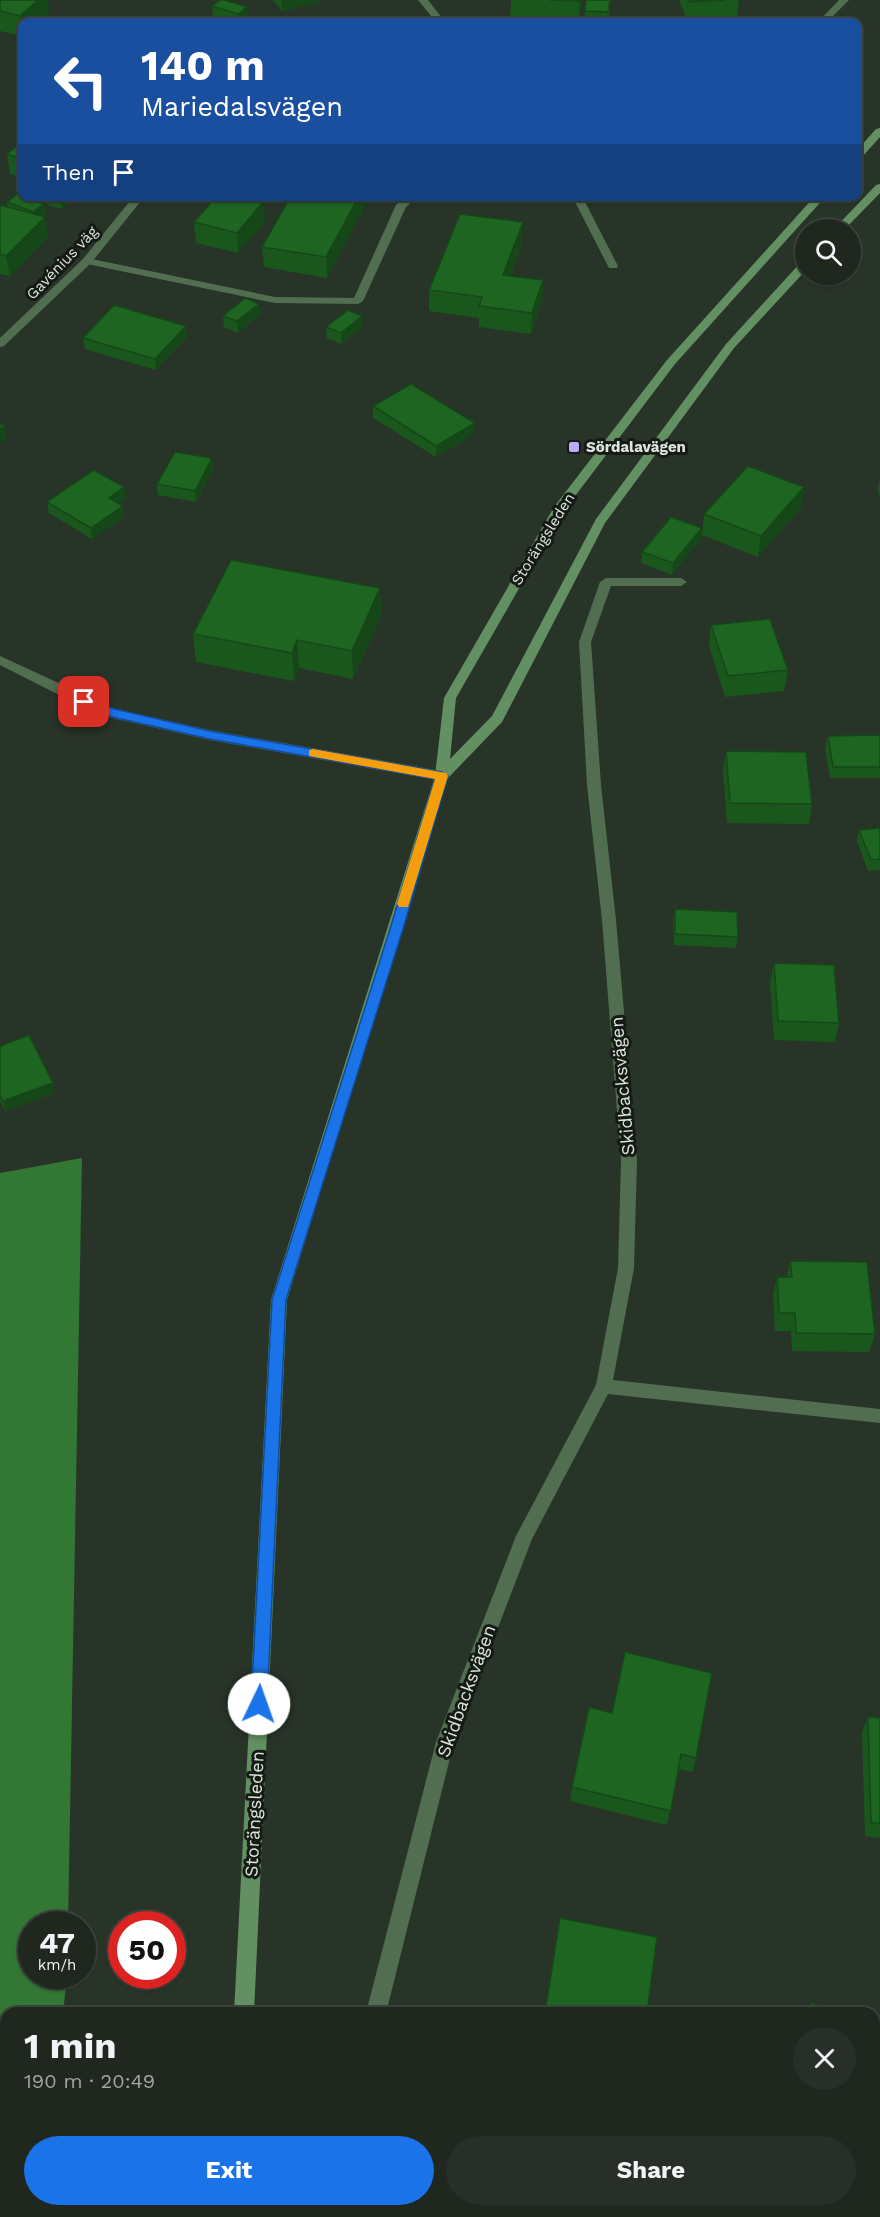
<!DOCTYPE html>
<meta charset="utf-8">
<style>
:root{--surface:#1f271f;--page:#272f28;--text:#f1f3f6;--muted:#a1a5a4;--line:#3c443d;--accent:#1a73e8}
body{margin:0;font-family:"Work Sans",sans-serif;background:var(--page);color:var(--text);height:100vh;display:flex;flex-direction:column;font-size:22px;white-space:nowrap}
*{box-sizing:border-box;margin:0}
p{font-size:20px;color:var(--muted)}
.icon{flex:none;width:33px;height:33px;fill:none;stroke:currentColor;stroke-width:2;stroke-linecap:round;stroke-linejoin:round}
.map{position:relative;flex:1;overflow:hidden}
.side{position:absolute;left:0px;top:2007px;width:880px;height:210px;display:flex;flex-direction:column;background:var(--surface);border-radius:18px 18px 0 0;box-shadow:0 2px 4px #0004,0 0 0 2px var(--line)}
.side>*{flex:none}
.guide{position:absolute;left:18px;top:18px;width:844px;height:183px;border-radius:12px;box-shadow:0 2px 4px #0004,0 0 0 2px var(--line);background:#1a4fa0;color:#fff;overflow:hidden}
.controls{position:absolute;left:795px;top:219px;display:grid;gap:12px}
.controls a{display:grid;place-items:center;width:66px;height:66px;border-radius:50%;background:var(--surface);box-shadow:0 2px 4px #0004,0 0 0 2px var(--line);font-size:30px}
.speed{position:absolute;left:18px;top:1911px;display:flex;gap:12px;font-size:30px;font-weight:700;text-align:center}
.speed>*{display:grid;place-content:center;width:78px;height:78px;border-radius:50%;background:var(--surface);box-shadow:0 2px 4px #0004,0 0 0 2px var(--line);line-height:1}
.speed small{font-size:15px;font-weight:400}
.speed .limit{border:9px solid #d22;background:#fff;color:#111}
.pin{position:absolute;display:grid;place-items:center;width:51px;height:51px;color:#fff;margin:-26px;border-radius:12px;box-shadow:0 3px 9px #0006}
.me{position:absolute;width:66px;margin:-33px;rotate:3deg;stroke-linejoin:round;filter:drop-shadow(0 0 4px #0008)}
.turn{display:flex;align-items:center;gap:21px;height:126px;padding:0 24px;font-size:27px}
.turn .icon{width:78px;height:78px;stroke-width:2.5}
.turn b{display:block;font-size:42px;line-height:51px}
.then{display:flex;align-items:center;height:57px;padding:0 24px;background:#0003;gap:12px;font-size:22px}
.round{display:grid;place-items:center;flex:none;width:63px;height:63px;border-radius:32px;background:var(--page)}
.overview{display:flex;align-items:center;justify-content:space-between;height:102px;padding:0 24px}
h1{font-size:36px;font-weight:700;line-height:45px}
.action{display:flex;gap:12px;margin-top:auto;padding:12px 24px}
.action a{flex:1;height:69px;border-radius:36px;background:var(--accent);color:#fff;font-size:24px;font-weight:700;line-height:69px;text-align:center}
.action a+a{background:var(--page);color:var(--text)}
.map>svg:first-child{display:block}
</style>
<div class="map">
<svg width="880" height="2217" viewBox="0 0 880 2217">
<rect width="100%" height="100%" fill="#293429"/>
<!-- forest -->
<path fill="#327734" d="M82,1158L68,1924H32V1976H67L63,2013H6V2211H24L23,2217H0V1173Z"/>
<g fill="none" stroke-linecap="round" stroke-linejoin="round">
<!-- lane -->
<path fill="#526e51" fill-rule="evenodd" d="M406,196H418L406,207L363,301L358,304L275,303L87,264L82,261L87,258L275,297L354,298L396,205Z
M606,578H681L687,582L681,586H611L591,642L601,785L594,790L587,785L579,642L600,582Z"/>
<!-- street -->
<path fill="#526e51" fill-rule="evenodd" d="M418,0H428L445,22H436Z
M839,0H849L827,22H818Z
M134,196H145L91,263L4,346L0,347V338L83,259Z
M572,196H582L618,266L617,268H609L608,266Z
M0,656L115,709L210,730L442,771L449,776L442,781L210,740L112,718L79,705L0,665Z
M594,780L601,785L616,920L637,1161L634,1268L613,1380L880,1409V1423L608,1394L532,1539L454,1742L386,2013H366L436,1742L516,1536L596,1385L618,1268L621,1161L602,920L587,785Z"/>
<!-- secondary -->
<path fill="#639062" fill-rule="evenodd" d="M880,128V137L862,157L858,158V149L876,129Z
M880,184V193L844,230H833L876,185Z
M815,196H826L675,364L563,512L456,698L450,759L492,716L596,519L726,344L802,261L806,260V270L734,348L605,523L502,722L448,778L287,1300L254,2013H234L271,1300L435,776L444,698L554,507L667,360Z
M224,2211H244V2217H224Z"/>
</g>
<!-- wall -->
<path fill="#1a571d" d="M0,0H48L49,12L22,22V36L0,31Z
M220,0L248,18L242,22H232L213,16L212,6Z
M273,0H319V2L282,11Z
M511,0H582L579,22L510,18Z
M611,0L608,22L584,21L585,11Z
M679,0H739L737,19L688,22Z
M22,142V178L10,174L7,154Z
M46,196H75L62,209L47,205Z
M370,196L327,278L264,267L262,247Z
M7,202L44,204L46,215L44,216L48,237L10,276L0,274V205L7,207Z
M194,222H265L238,253L196,243Z
M522,243L510,276L543,280L542,301L531,334L479,327V318L429,311V290Z
M259,304L260,315L238,333L224,327L223,316Z
M186,326L187,337L156,370L85,349L83,338Z
M326,327H363L341,344L327,338Z
M373,406L474,434L436,457L373,418Z
M212,458L213,469L196,502L158,495L157,484Z
M880,479V497L878,491Z
M804,487L801,508L758,557L702,535L704,514Z
M126,498L118,503L123,506L124,517L92,539L49,513L47,502Z
M702,528L701,539L672,575L641,563L642,552Z
M380,588L381,616L353,679L299,668L294,681L196,662L193,634Z
M711,625L788,670L784,691L725,697L709,646Z
M880,735V778H830L825,747L828,736Z
M726,751L812,804L809,824L727,823L723,771Z
M880,828V870L868,871L857,841L859,830Z
M675,909L738,937L736,948L674,945L673,920Z
M774,963L839,1023L835,1042L774,1040L770,983Z
M0,1046L55,1093L5,1111L0,1101Z
M790,1261L875,1334L869,1352L792,1351L791,1331H775L773,1295L777,1277H787Z
M589,1707L696,1758L693,1772L678,1769L667,1825L570,1801L572,1787Z
M868,1717L880,1718V1838L865,1836L862,1732Z
M811,2003L852,2013H806Z
M874,2018L880,2019V2197L874,2196Z"/>
<!-- shaded-wall -->
<path fill="#154718" d="M38,0H48L49,12L38,22H22V35L20,16Z
M281,0H319V2L282,11Z
M580,0H582L579,22Z
M247,7L248,18L242,22H239L238,14Z
M61,196H75L62,209L60,198Z
M359,196H370L327,278L326,257Z
M263,202L265,222L238,253L237,233Z
M44,204L46,215L35,223L33,212Z
M45,217L48,237L10,276L6,256Z
M523,222L522,243L503,296V275Z
M543,280L542,301L531,334L532,313Z
M259,304L260,315L238,333L237,321Z
M362,316L363,327L341,344V333Z
M186,326L187,337L156,370L155,359Z
M475,423L474,434L436,457V446Z
M5,425L7,437L0,444V431Z
M212,458L213,469L196,502L195,491Z
M124,487L126,498L110,509L109,498Z
M804,487L801,508L758,557L761,536Z
M123,506L124,517L92,539L91,528Z
M702,528L701,539L672,575L673,563Z
M380,588L381,616L353,679L352,651Z
M297,640L299,668L294,681L292,653Z
M53,1083L55,1093L5,1111L3,1101Z"/>
<!-- building -->
<path fill="#1e6522" stroke="#154718" stroke-width="1.5" d="M0,0H38L20,16L0,11Z
M220,0H225L247,7L238,14L212,6Z
M549,0H580V1Z
M586,0H610L608,12L585,11Z
M688,0H725L689,2Z
M22,142V159L7,154Z
M17,194L22,196L44,204L33,212L7,202Z
M217,196H242L263,202L237,233L194,222Z
M291,196H359L326,257L262,247Z
M0,205L45,217L6,256L0,254Z
M460,214L523,222L503,275L543,280L532,313L479,306L482,297L429,290Z
M245,298L259,304L237,321L223,316Z
M114,305L186,326L155,359L83,338Z
M348,310L362,316L341,333L326,327Z
M411,384L475,423L436,446L373,406Z
M0,424L5,425L0,431Z
M175,452L212,458L195,491L157,484Z
M748,466L804,487L761,536L704,514Z
M94,470L124,487L109,498L123,506L91,528L47,502Z
M671,517L702,528L673,563L642,552Z
M231,560L380,588L352,651L297,640L292,653L193,634Z
M770,619L788,670L728,676L711,625Z
M880,735V767H833L828,736Z
M726,751L806,752L812,804L730,803Z
M880,828V859L871,860L859,830Z
M675,909L737,912L738,937L675,934Z
M774,963L834,965L839,1023L778,1021Z
M29,1035L53,1083L3,1101L0,1096V1046Z
M790,1261L867,1262L875,1334L796,1333L795,1313H779L777,1277H792Z
M625,1652L712,1673L696,1758L681,1754L671,1811L572,1787L589,1707L612,1713Z
M868,1717L880,1718V1823H871Z
M560,1918L657,1937L647,2013H545Z
M811,2003L852,2013H809Z
M874,2018L880,2019V2186L874,2185Z"/>
<!-- route -->
<path fill="#1a73e8" stroke="#114b97" stroke-width="1.5" d="M84,698L115,709L210,731L442,772L448,776L403,929L286,1300L267,1704L265,1709L259,1712L253,1709L251,1704L272,1300L390,929L435,779L210,739L112,717L80,705L78,702Z"/>
<!-- slow -->
<path fill="#f59e0b" d="M313,749L446,773L448,776L408,907H399L397,904L435,779L309,756V750Z"/>
<!-- markers -->
<rect fill="#bbaaf6" stroke="#151a15" stroke-width="2" x="568" y="441" width="12" height="12" rx="3"/>
<g text-anchor="middle" dominant-baseline="central" stroke-width="6" stroke-linejoin="round" paint-order="stroke">
<!-- far-street labels -->
<g font-size="15" fill="#dde4dd" stroke="#151a15">
<text transform="translate(62 263) rotate(-46)">Gavénius väg</text>
<text transform="translate(543 539) rotate(-58)">Storängsleden</text>
</g>
<!-- far-poi labels -->
<g font-size="15" font-weight="bold" fill="#dde4dd" stroke="#151a15" text-anchor="start">
<text x="586" y="447">Sördalavägen</text>
</g>
<!-- street labels -->
<g font-size="18" fill="#dde4dd" stroke="#151a15">
<text transform="translate(622 1086) rotate(-95)">Skidbacksvägen</text>
<text transform="translate(466 1691) rotate(-70)">Skidbacksvägen</text>
<text transform="translate(254 1814) rotate(-87)">Storängsleden</text>
</g>
</g>
</svg>
<div class="controls">
<a><svg class="icon" aria-label="search" viewBox="0 0 24 24"><circle cx="10" cy="10" r="6"/><path d="M15 15l6 6"/></svg></a>
</div>
<div class="speed"><div>47<small>km/h</small></div><div class="limit">50</div></div>
<div class="pin" style="left:84px;top:702px;background:#d93025"><svg class="icon" aria-label="arrive" viewBox="0 0 24 24"><path d="M6 21V4h12l-3 4 3 4H6"/></svg></div>
<svg class="me" style="left:259px;top:1704px" viewBox="-20 -20 40 40"><circle r="19" fill="#fff"/><path d="M0-13L10 11 0 6-10 11z" fill="#1a73e8"/></svg>
<div class="guide">
<div class="turn"><svg class="icon" aria-label="left" viewBox="0 0 24 24"><path d="M17 20v-9H6M10 6l-5 5 5 5"/></svg><div><b>140 m</b>Mariedalsvägen</div></div>
<div class="then">Then<svg class="icon" aria-label="arrive" viewBox="0 0 24 24"><path d="M6 21V4h12l-3 4 3 4H6"/></svg></div>
</div>
<section class="side">
<div class="overview"><div><h1>1 min</h1><p>190 m · 20:49</p></div><a class="round"><svg class="icon" aria-label="close" viewBox="0 0 24 24"><path d="M6 6l12 12M18 6L6 18"/></svg></a></div>
<div class="action"><a>Exit</a><a>Share</a></div>
</section>
</div>
